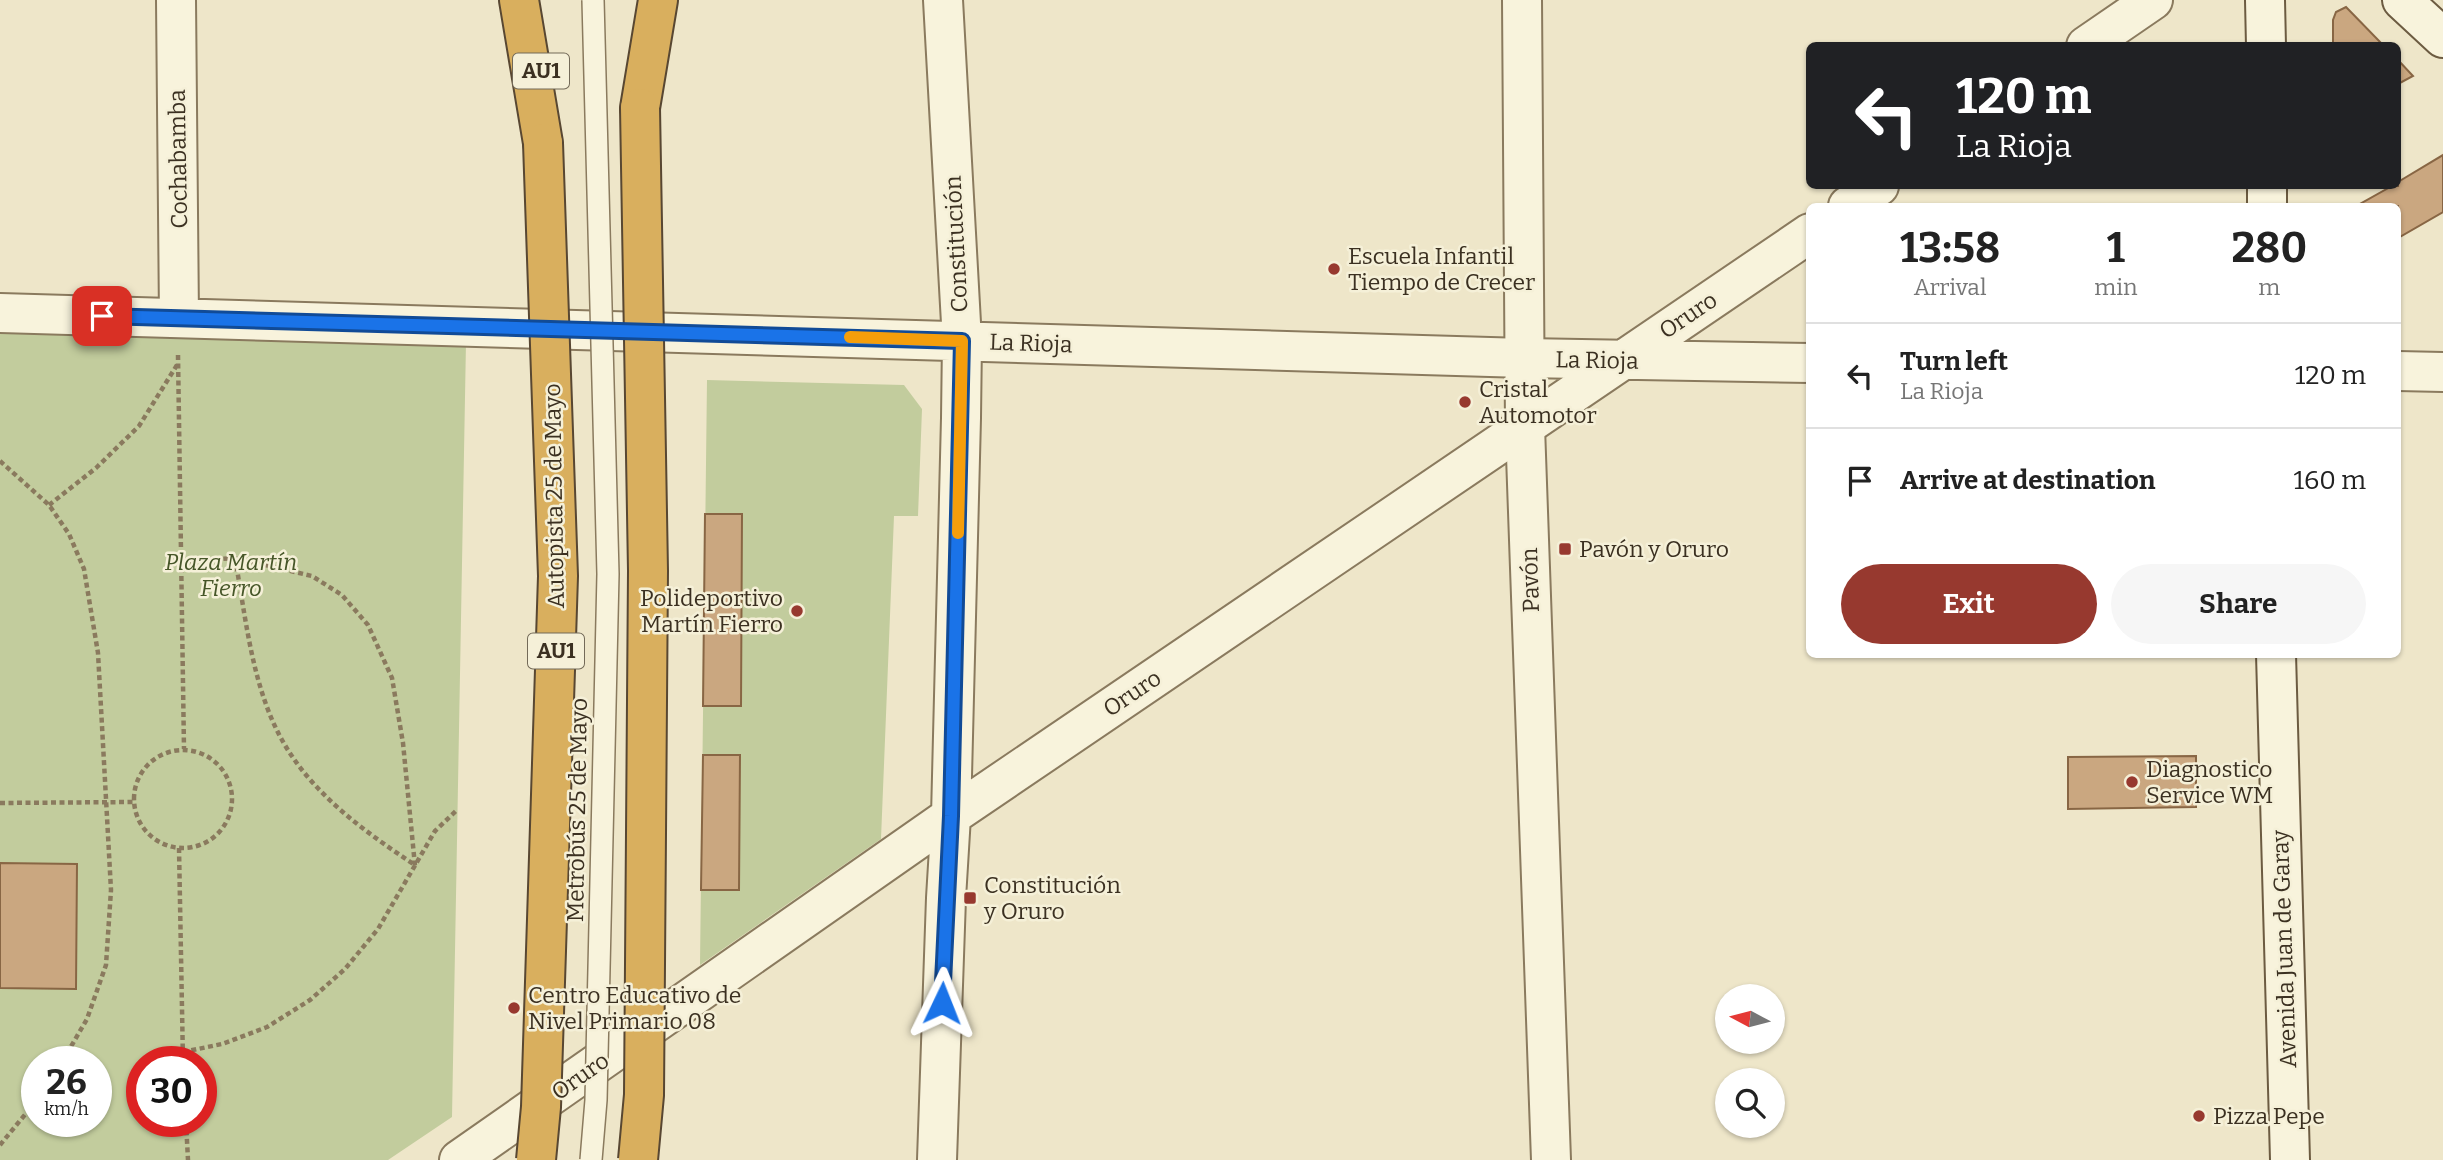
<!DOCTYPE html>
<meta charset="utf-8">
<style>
:root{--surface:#fff;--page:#f6f6f6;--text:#222;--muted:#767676;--line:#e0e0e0;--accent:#97392f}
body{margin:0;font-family:Bitter,serif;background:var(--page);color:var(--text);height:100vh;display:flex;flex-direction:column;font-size:26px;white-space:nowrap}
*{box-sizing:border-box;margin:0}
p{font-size:23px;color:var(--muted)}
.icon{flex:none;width:38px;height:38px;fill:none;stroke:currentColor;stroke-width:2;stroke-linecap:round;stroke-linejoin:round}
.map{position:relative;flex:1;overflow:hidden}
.side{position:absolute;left:1806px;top:203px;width:595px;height:455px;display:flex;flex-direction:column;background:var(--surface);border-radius:10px;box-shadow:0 2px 5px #0004}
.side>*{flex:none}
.banner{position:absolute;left:1806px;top:42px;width:595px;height:147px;border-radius:10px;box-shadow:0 2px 5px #0004;background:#202124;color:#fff;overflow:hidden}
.needle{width:46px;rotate:277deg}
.buttons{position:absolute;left:1715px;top:984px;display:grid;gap:14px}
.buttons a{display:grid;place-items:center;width:70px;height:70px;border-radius:50%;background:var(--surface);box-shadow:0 2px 5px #0004;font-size:35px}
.speed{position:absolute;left:21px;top:1046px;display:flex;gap:14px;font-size:35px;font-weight:700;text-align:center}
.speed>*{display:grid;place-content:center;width:91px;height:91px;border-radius:50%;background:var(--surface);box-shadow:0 2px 5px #0004;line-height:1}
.speed small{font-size:18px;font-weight:400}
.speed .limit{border:10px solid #d22;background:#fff;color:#111}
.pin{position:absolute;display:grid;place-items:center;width:60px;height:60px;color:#fff;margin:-30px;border-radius:14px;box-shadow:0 4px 10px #0006}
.me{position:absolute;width:77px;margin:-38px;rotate:2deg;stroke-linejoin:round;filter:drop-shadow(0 0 5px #0008)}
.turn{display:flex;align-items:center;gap:24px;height:147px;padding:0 35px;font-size:32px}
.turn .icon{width:91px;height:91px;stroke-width:2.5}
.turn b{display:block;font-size:49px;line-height:60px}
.eta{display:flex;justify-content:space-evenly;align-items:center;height:119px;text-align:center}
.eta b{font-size:42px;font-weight:700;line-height:49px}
.action{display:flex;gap:14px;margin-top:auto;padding:14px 35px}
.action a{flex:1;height:80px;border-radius:42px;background:var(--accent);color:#fff;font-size:28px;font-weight:700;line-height:80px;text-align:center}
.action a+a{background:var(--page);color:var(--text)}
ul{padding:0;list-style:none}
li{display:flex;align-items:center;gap:21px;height:105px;padding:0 35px;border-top:2px solid var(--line)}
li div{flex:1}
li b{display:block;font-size:26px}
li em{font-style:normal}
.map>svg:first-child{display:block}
</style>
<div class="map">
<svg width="2443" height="1160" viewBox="0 0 2443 1160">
<rect width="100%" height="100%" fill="#eee6c9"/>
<!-- green -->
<path fill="#c2cc9d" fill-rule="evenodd" d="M0,327L466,342L452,1117L388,1160H0ZM37,1062H96V1122H37ZM142,1062H201V1122H142Z
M707,380L904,385L922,409L918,516H894L881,839L700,965Z"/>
<!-- building -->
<path fill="#caa780" stroke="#864" stroke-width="2" d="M2346,7L2384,46H2333V20L2336,12Z
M2398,60L2413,76L2398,84Z
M2443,155V212L2398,238V206H2361L2360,204L2392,186H2398V182Z
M705,514H742L741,706H703Z
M703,755H740L739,890H701Z
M2196,756V807L2068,809V757Z
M0,863L77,864L76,989L0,988Z"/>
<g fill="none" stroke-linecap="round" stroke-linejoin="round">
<!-- minor casing -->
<g stroke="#8a7a5e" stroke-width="42">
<path id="minor" d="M176,0L179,318
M2086,46L2153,0
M1848,206L1879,186
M0,313L1524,358L1810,363
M2398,371L2443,372
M459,1160L951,816L1810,233
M937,1160L946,898L951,816L961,418L962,341L943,0"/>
</g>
<!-- tertiary casing -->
<g stroke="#8a7a5e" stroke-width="42">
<path id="tertiary" d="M1522,0L1525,427L1551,1160"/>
</g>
<!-- secondary casing -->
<g stroke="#6c5b41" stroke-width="42">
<path id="secondary" d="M2265,0L2266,46
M2402,0L2443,38
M2267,186V206
M2276,654L2290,1160"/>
</g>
<!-- motorway casing -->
<g stroke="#584732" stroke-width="42">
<path id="motorway" d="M519,0L543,143
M640,108L658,0"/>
</g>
<!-- path -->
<path stroke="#8a7a5e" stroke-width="4.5" stroke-dasharray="5 3.5" stroke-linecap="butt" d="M178,355L184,749
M0,461L49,505L69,534L84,569L98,653L111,890L106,965L87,1019L62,1062
M49,505L96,468L139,426L177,365
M235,558C246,619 252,686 282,740C312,794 365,832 415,865
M181,562L235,558L312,576L342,595L368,625L392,678L403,743L415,866
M134 799a49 49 0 1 1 98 0a49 49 0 1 1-98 0Z
M0,803L134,802
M179,848L183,1062
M183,1052L222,1044L267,1027L310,1000L345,969L378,929L435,831L458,809
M186,1122L188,1160
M0,1145L37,1100"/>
<!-- minor -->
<use href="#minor" stroke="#f8f3dc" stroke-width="38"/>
<!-- tertiary -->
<use href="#tertiary" stroke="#f8f3dc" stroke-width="38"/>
<!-- secondary -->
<use href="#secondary" stroke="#f8f3dc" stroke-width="38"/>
<!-- motorway -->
<use href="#motorway" stroke="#d9af5e" stroke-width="38"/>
<!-- service-bridge casing -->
<g stroke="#8a7a5e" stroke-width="24" stroke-linecap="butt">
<path id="service-bridge" d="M591,1160L596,1100L608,574L593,0"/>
</g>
<!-- motorway-bridge casing -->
<g stroke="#584732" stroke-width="42" stroke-linecap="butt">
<path id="motorway-bridge" d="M536,1160L541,1107L558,576L543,143
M638,1160L644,1095L648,571L640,108"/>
</g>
<!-- service-bridge -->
<use href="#service-bridge" stroke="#f8f3dc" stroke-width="21"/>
<!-- motorway-bridge -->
<use href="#motorway-bridge" stroke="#d9af5e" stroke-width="38"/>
</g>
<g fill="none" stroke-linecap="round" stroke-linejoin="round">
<!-- route casing -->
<g stroke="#114b97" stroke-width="18">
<path id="route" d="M102,316L962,341L951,816L942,1003"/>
</g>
<!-- route -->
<use href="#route" stroke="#1a73e8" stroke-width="12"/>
<!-- slow -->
<path stroke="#f59e0b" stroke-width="12" d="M850,337L962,341L958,533"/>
</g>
<!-- markers -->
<g fill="#97392f" stroke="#f5f0d8" stroke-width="2.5">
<circle cx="1334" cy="269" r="7"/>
<circle cx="1465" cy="402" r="7"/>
<rect x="1558" y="542" width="14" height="14" rx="3.5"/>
<circle cx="797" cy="611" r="7"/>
<circle cx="2132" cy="782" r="7"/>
<rect x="963" y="891" width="14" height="14" rx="3.5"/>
<circle cx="514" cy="1008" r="7"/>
<circle cx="2199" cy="1116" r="7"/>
</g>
<g text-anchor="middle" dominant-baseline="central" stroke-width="5" stroke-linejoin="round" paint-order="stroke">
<!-- shield labels -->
<g fill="#f5f0d8" stroke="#736a58" stroke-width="2">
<rect x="513" y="53.5" width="56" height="35" rx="5"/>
<rect x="528" y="633.5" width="56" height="35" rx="5"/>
</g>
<g font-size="21" font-weight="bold" fill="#3b3021">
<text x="541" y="71">AU1</text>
<text x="556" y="651">AU1</text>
</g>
<!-- street labels -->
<g font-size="23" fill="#3b3021" stroke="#f5f0d8">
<text transform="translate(178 159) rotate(-91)">Cochabamba</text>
<text transform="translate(956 244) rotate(-93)">Constitución</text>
<text transform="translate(1688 315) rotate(-34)">Oruro</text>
<text transform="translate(1031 343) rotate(2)">La Rioja</text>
<text transform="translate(1597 360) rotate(1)">La Rioja</text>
<text transform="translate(554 496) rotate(-91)">Autopista 25 de Mayo</text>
<text transform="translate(1530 580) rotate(-92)">Pavón</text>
<text transform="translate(1132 693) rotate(-34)">Oruro</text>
<text transform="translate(577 810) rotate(-89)">Metrobús 25 de Mayo</text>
<text transform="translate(2284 949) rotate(-92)">Avenida Juan de Garay</text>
<text transform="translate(580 1076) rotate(-35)">Oruro</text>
</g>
<!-- poi labels -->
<g font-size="23" fill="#3b3021" stroke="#f5f0d8" text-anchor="start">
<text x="1348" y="256">Escuela Infantil<tspan x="1348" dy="26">Tiempo de Crecer</tspan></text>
<text x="1479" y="389">Cristal<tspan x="1479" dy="26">Automotor</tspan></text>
<text x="1579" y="549">Pavón y Oruro</text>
<text x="783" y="598" text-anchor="end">Polideportivo<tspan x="783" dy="26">Martín Fierro</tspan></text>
<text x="2146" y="769">Diagnostico<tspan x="2146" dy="26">Service WM</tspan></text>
<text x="984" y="885">Constitución<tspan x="984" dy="26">y Oruro</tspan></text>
<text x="528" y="995">Centro Educativo de<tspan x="528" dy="26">Nivel Primario 08</tspan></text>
<text x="2213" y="1116">Pizza Pepe</text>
</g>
<!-- park labels -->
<g font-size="23" font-style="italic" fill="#465628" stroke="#f5f0d8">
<text x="231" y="562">Plaza Martín<tspan x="231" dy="26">Fierro</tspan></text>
</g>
</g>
</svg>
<div class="buttons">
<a><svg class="needle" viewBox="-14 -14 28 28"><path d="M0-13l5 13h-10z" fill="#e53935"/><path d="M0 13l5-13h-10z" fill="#767676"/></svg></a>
<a><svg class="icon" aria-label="search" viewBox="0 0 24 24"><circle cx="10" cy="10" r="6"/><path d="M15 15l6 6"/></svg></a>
</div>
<div class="speed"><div>26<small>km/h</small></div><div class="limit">30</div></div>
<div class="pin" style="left:102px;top:316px;background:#d93025"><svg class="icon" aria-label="arrive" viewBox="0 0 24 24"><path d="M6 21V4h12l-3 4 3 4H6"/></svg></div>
<svg class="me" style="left:942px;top:1003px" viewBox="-20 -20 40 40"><path d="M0-17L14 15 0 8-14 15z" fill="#1a73e8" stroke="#fff" stroke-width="4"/></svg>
<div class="banner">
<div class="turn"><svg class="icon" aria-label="left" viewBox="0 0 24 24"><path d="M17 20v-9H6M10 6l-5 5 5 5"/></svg><div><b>120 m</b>La Rioja</div></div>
</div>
<section class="side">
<div class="eta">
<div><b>13:58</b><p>Arrival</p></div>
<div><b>1</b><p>min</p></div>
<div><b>280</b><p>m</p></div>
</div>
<ul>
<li><svg class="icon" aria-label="left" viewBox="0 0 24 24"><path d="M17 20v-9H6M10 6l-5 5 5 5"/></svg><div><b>Turn left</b><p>La Rioja</p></div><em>120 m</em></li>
<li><svg class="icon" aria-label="arrive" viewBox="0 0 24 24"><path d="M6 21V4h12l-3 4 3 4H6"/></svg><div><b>Arrive at destination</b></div><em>160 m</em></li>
</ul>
<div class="action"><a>Exit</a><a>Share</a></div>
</section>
</div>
